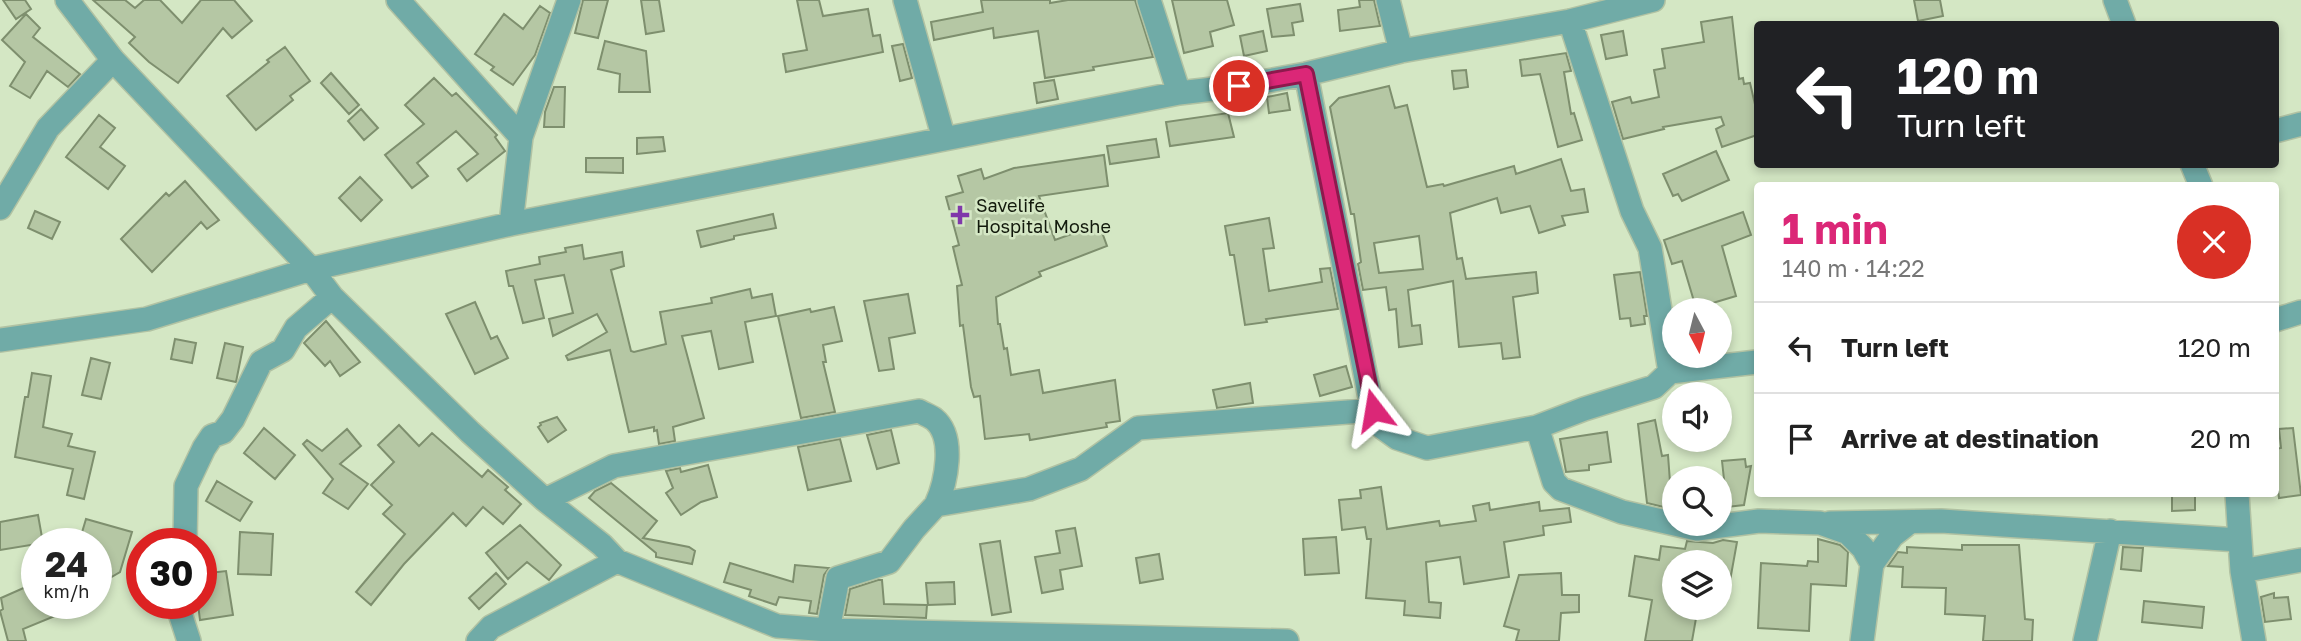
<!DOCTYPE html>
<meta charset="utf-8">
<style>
:root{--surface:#fff;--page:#f6f6f6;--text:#222;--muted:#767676;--line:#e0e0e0;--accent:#db2777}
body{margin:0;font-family:"Golos Text",sans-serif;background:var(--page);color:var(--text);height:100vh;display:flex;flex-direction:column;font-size:26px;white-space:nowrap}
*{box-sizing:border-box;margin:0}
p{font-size:23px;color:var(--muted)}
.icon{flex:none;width:38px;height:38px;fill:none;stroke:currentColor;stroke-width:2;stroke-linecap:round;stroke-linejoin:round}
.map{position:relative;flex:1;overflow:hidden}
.panel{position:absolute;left:1754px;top:182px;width:525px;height:315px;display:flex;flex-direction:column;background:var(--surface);border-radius:7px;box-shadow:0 4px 10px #0003}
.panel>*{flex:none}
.top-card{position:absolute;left:1754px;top:21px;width:525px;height:147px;border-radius:7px;box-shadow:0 4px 10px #0003;background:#202124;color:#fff;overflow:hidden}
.needle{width:46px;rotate:173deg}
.tools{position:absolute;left:1662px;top:298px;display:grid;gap:14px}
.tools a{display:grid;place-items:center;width:70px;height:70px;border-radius:50%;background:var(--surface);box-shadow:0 4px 10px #0003;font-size:35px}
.speed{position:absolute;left:21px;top:528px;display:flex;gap:14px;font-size:35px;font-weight:700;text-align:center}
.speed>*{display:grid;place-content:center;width:91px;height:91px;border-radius:50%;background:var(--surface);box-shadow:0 4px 10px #0003;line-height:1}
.speed small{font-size:18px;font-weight:400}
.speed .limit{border:10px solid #d22;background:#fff;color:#111}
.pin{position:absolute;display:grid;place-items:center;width:60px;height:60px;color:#fff;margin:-30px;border:4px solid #fff;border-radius:50%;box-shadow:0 2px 7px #0007}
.me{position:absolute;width:77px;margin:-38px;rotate:346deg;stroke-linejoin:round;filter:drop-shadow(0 0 5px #0008)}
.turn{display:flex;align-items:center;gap:24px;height:147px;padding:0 28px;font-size:32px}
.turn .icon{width:91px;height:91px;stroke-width:2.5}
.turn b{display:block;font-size:49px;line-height:60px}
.round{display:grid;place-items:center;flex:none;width:74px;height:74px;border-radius:37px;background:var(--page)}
.overview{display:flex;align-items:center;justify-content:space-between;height:119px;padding:0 28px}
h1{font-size:42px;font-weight:700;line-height:52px;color:var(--accent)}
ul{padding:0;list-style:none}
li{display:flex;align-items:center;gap:21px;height:91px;padding:0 28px;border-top:2px solid var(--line)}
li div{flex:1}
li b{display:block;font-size:26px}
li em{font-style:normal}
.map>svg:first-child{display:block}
</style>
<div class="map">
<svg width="2301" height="641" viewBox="0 0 2301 641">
<rect width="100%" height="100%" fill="#d4e7c4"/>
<!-- building -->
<path fill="#b5c7a4" stroke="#7e8f6e" stroke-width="2" fill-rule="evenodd" d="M3,0H25L31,9L16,19Z
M93,0H125L135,8L144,0H160L182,23L201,0H234L252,21L232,38L223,28L178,83L149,62L129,43L135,37Z
M583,0H608L598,38L575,33Z
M641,0H659L664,31L646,34Z
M797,0H819L823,16L868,9L873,36L880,35L883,52L786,72L783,54L807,50Z
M981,0H1050V3L1068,0H1135L1153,57L1093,67L1094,70L1045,78L1038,31L994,38L993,28L934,40L931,22L983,12Z
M1172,0H1227L1234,25L1210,32L1213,46L1184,53Z
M1359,0H1374L1380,26L1340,31L1338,10L1360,7Z
M1914,0H1940L1943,16L1918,21Z
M1300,4L1303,21L1292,23L1294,35L1272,37L1267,9Z
M540,6L550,13L535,55L513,85L491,70L494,67L475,54L504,14L523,29Z
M26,14L40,28L33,37L80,74L68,87L47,71L30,98L10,86L25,62L2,40Z
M1732,17L1739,79L1743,78L1744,84L1750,83L1757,113V135L1722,147L1716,129L1724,125L1721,117L1663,127L1664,129L1623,139L1612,102L1630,97L1632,103L1659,97L1654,70L1665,68L1662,49L1704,42L1701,22Z
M1263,31L1267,51L1244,56L1240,36Z
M1623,31L1627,55L1606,59L1601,35Z
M605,41L646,51L650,92H619L620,74L598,69Z
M903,44L912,78L900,81L892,46Z
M285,47L310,81L290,96L293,100L256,130L227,96L269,62L267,60Z
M1566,53L1571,71L1564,72L1571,114L1574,113L1582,140L1558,147L1540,74L1522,76L1520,60Z
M1466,70L1468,87L1454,89L1452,71Z
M331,73L359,105L349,114L321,83Z
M434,78L452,96L456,93L497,135L495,137L505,151L467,181L458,169L478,154L456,131L417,163L428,176L412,188L385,155L424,124L405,105Z
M1054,80L1058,99L1037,103L1034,83Z
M1389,86L1395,108L1407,105L1427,187L1443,184L1444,186L1514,166L1516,174L1561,159L1571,191L1584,189L1588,212L1562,216L1565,225L1539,233L1530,206L1501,213L1497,198L1450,213L1457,259L1462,258L1466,279L1536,272L1538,293L1513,297L1520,357L1503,359L1501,343L1459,347L1453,281L1408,290L1412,326L1420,325L1422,344L1399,347L1396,309L1389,310L1386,287L1363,290L1358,264L1361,262L1354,214H1351L1330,107L1339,98ZM1419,236L1423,269L1379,273L1374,243Z
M554,87H565L564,127H544L545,112Z
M1287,93L1290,110L1269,113L1267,97Z
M361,109L378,128L364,140L348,121Z
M1228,113L1234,137L1170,146L1166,122Z
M99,115L115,128L100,147L125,166L108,189L66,157Z
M663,137L665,151L637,154V138Z
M1156,139L1159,157L1110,164L1107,146Z
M1716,151L1729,180L1682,201L1678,194L1673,196L1663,174Z
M1104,155L1108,186L1039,196L1055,240L1099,224L1107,246L1039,272L1041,276L996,297L998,324H1000L1004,349L1007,348L1011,375L1039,370L1043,393L1115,380L1120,421L1106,423L1107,427L1030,440L1029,434L985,439L980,396L974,397L971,387L963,325L960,326L957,286L962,285L953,247L959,245L946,197L963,192L958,176L981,169L984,179L1014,168Z
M586,158H623V173L586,172Z
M360,177L382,200L361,221L339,198Z
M185,181L219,220L207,229L201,222L152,272L121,239L166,193L169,196Z
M35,211L60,222L52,239L28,228Z
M1743,212L1751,235L1722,246L1736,296L1696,308L1682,261L1672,264L1664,240Z
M773,214L776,228L734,236V239L701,247L697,231Z
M1269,218L1274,248L1263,249L1269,291L1322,282L1320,269L1330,268L1338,309L1266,319L1267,322L1245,325L1234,255H1230L1225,226Z
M582,245L584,259L622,252L624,266L611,270L631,351L634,352L666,344L660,312L712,303L711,298L750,289L752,298L772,294L776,316L745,322L753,362L719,369L711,331L682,336L704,418L673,427L675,441L659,444L657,430L654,431V427L629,432L610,350L568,360L566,356L607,332L597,314L553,336L549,319L573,313L564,275L535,280L544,318L523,323L513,286H509L506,271L540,264L539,257L566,252L565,248Z
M1640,272L1647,316H1644L1645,324L1631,326L1630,318L1620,319L1614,275Z
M908,294L915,333L889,338L894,369L879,371L864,301Z
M475,302L491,339L497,336L508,358L475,374L446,314Z
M834,307L842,341L823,345L826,362H823L835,412L801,418L778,316L810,309L811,312Z
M326,321L360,362L340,376L330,361L325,366L304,343Z
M175,339L196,343L192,363L171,359Z
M225,343L243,347L236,382L217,378Z
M91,358L110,363L101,399L82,395Z
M1346,366L1352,387L1320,396L1314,375Z
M32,373L51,376L43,427L72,434L68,446L95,452L84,499L67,495L73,469L15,457L25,397H28Z
M1250,383L1253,403L1217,408L1213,390Z
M557,417L566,430L548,442L538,427L541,425L540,423Z
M1655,420L1662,456L1668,455L1672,509L1647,503L1638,424Z
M399,425L419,446L432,433L482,477L488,470L508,487L505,490L521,504L503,524L483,507L466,526L453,513L404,564L371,605L356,592L405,534L383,514L392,505L371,485L394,462L378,445Z
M264,428L295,455L275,479L244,453Z
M2293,428L2301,495L2279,498L2275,467V449L2281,448L2279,429Z
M347,429L361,446L340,464L368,484L348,509L323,493L333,479L303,444L307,440L322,451Z
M891,430L899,463L877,469L867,435Z
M1607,432L1611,462L1589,465V470L1566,472L1560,439Z
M840,439L851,481L808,490L798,447Z
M1745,459L1746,467L1751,466L1744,505L1727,507L1722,461Z
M708,465L717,497L701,502L681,515L666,493L673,488L666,471L680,468L681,472Z
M217,481L252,502L240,521L206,501Z
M611,483L657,521L643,538L689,547L695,551L692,564L656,557V553L589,498L595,491Z
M1381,487L1387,529L1439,521L1440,526L1476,521L1473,506L1489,503L1490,510L1539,502L1540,511L1569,508L1571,522L1543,526L1544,535L1504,542L1509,577L1464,584L1460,557L1426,562L1429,602L1441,603L1440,618L1404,615L1405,601L1366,598L1371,539H1367L1365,527L1342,530L1339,500L1361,498L1360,490Z
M2172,494H2195V510L2172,511Z
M38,515L43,543L0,550V522Z
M86,519L132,532L120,572L103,582L96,570V544L80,539Z
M520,525L561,565L549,580L527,562L508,579L486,553Z
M1075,528L1082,566L1060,570L1063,589L1042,593L1035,557L1060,553L1056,531Z
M240,532L273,534L271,575L238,574Z
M1336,537L1339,573L1305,575L1303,539Z
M1818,539L1840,545L1848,552L1846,586L1811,584L1809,631L1758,628L1761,563L1807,566L1808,561L1818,562Z
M1723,540L1737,542L1728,592L1720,591V562H1675V607H1698L1692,641H1645L1652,600L1629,596L1635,556L1659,560L1661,546L1685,549L1687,541L1713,543Z
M1000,541L1011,612L992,615L980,544Z
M1962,545H2019L2025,619L2033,620L2032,641H1983L1985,616L1945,614L1946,588L1902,587L1903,567L1888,566L1898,552L1907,553V547L1962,550Z
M2123,547L2143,548L2141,571L2121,569Z
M1159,554L1163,579L1140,583L1136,558Z
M730,563L793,582L795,565L829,568L824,575L817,614L809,613L811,601L779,597L776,605L749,596L751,590L724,582Z
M226,571L233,615L200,620L198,604H201V574Z
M496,573L506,584L479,609L469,598Z
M1561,573L1562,595H1579V612L1561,613L1559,641H1516L1519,630L1504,626L1519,575Z
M878,580H882L884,604L927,605L926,618L845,615L850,589Z
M37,582V604H84L23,629L26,641H8L0,611L3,609L1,598Z
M954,582L955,604L928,605L926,583Z
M2274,593V598L2288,597L2291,619L2265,622L2261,597Z
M2144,601L2204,607L2202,628L2142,622Z"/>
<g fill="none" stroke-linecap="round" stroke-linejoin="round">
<!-- minor casing -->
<g stroke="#b1c2a3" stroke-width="26">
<path id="minor" d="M67,0L113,60L311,269L332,297L470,432L545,500L602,545L617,561L777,626L828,630L1287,641
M398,0L521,137
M905,0L944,139
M1149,0L1179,93
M1388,0L1401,51
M2115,0L2124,24
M1570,21L1632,211L1650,248L1670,372
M1306,74L1369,393L1374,410L1383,428L1397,438L1427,448L1537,427L1584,409L1654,387L1670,372L1757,362
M2275,131L2301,124
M2192,164L2201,186
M0,208L48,128L113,60
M511,224L521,137L569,0
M2275,320L2301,312
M0,340L147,319L311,269L511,224L1179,93L1239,86L1306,74L1401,51L1570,21L1653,0
M1537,427L1554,482L1561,489L1622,512L1697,529L1759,521L1820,523L1848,533L1863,548L1872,564L1862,641
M2237,494L2242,571L2254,641
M545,500L614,466L919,411C924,414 930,416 934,419C956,437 946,483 936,505
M1830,523L1941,521L2239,540
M185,544L186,486L204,448L212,436L223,432L233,419L261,362L283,350L296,328L332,297
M1872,564L1892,536L1910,522
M2242,571L2301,560
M177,604L189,641
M828,630L838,578L889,562L914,529L936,505L1029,489L1081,469L1138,428L1374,410
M478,641L491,627L617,561
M2085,641L2110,531"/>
</g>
<!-- minor -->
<use href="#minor" stroke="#70aba7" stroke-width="23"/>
</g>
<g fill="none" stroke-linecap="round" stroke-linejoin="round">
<!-- route casing -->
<g stroke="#8e194d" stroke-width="18">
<path id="route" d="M1239,86L1306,74L1374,410"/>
</g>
<!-- route -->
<use href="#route" stroke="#db2777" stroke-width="12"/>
</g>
<!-- markers -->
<path fill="#8038aa" stroke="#d4e7c4" stroke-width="2.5" d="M956.5 204.5h7v7h7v7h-7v7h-7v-7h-7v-7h7z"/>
<g text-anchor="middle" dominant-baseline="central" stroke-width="5" stroke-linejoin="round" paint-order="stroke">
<!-- poi labels -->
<g font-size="18" fill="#12190c" stroke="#d4e7c4" text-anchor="start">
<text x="976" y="205">Savelife<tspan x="976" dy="21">Hospital Moshe</tspan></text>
</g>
</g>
</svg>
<div class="tools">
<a><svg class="needle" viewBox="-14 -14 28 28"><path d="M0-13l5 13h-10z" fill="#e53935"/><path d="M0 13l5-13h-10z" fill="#767676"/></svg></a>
<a><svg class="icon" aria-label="sound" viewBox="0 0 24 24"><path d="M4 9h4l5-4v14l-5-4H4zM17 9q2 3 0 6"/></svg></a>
<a><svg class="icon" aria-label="search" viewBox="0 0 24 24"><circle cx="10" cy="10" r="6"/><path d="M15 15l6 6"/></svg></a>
<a><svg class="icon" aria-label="layers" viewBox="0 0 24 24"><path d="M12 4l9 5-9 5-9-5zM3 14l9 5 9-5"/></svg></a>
</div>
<div class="speed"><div>24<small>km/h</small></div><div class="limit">30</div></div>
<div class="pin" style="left:1239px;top:86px;background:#d93025"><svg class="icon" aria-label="arrive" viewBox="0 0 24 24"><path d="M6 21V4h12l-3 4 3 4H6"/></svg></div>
<svg class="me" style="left:1374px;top:410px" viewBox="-20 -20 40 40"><path d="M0-17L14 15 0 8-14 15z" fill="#db2777" stroke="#fff" stroke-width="4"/></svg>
<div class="top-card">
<div class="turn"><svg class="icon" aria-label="left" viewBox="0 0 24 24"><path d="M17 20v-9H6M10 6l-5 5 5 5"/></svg><div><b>120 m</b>Turn left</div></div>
</div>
<section class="panel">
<div class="overview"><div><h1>1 min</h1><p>140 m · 14:22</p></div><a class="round" style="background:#d93025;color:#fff"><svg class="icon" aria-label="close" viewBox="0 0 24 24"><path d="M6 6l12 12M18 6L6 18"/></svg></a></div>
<ul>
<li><svg class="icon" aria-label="left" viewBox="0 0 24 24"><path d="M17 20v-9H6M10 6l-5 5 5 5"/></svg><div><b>Turn left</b></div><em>120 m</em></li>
<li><svg class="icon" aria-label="arrive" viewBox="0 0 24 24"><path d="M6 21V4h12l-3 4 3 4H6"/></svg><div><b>Arrive at destination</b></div><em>20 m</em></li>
</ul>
</section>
</div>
